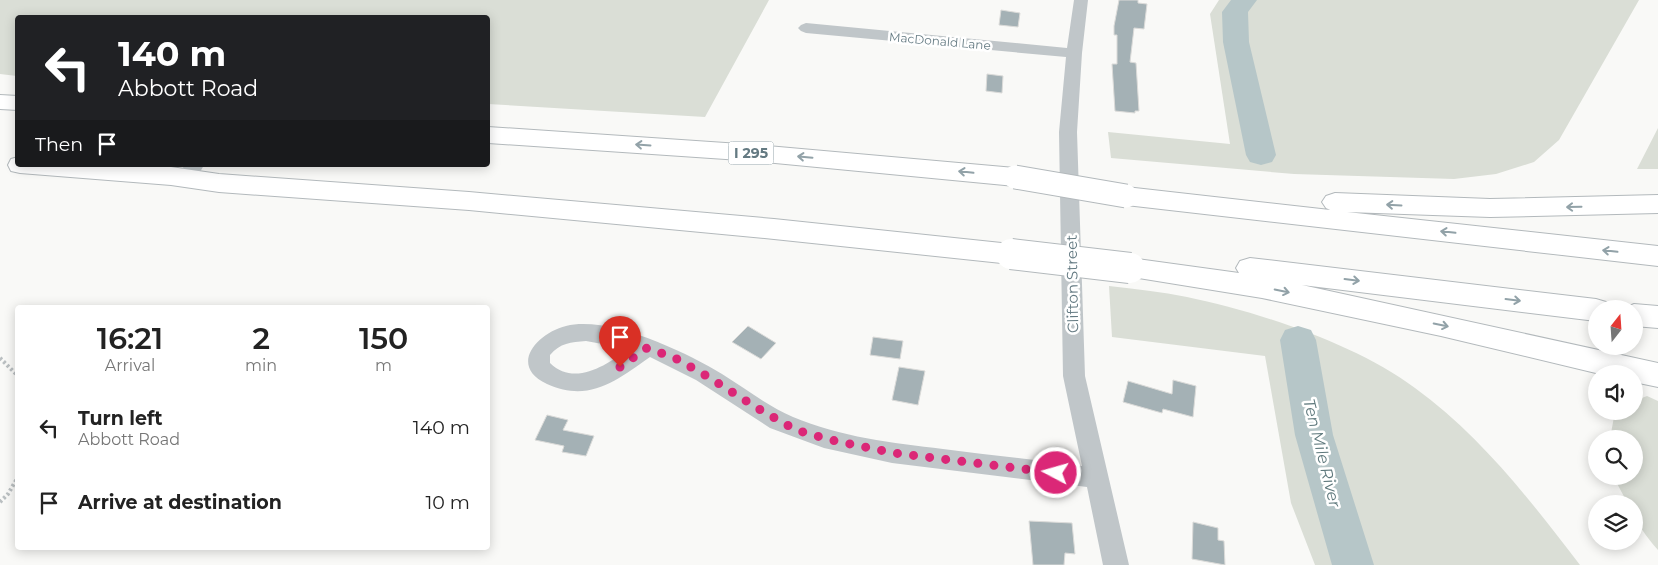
<!DOCTYPE html>
<style>
:root{--surface:#fff;--page:#f2f2f2;--text:#222;--muted:#767676}
body{margin:0;font-family:Montserrat,sans-serif;background:var(--page);color:var(--text);height:100vh;display:flex;flex-direction:column;font-size:19px;white-space:nowrap}
*{box-sizing:border-box;margin:0}
p{font-size:16px;color:var(--muted)}
.icon{flex:none;width:28px;height:28px;fill:none;stroke:currentColor;stroke-width:2;stroke-linecap:round;stroke-linejoin:round}
.map{position:relative;flex:1;overflow:hidden}
.side{position:absolute;left:15px;top:305px;width:475px;height:245px;display:flex;flex-direction:column;background:var(--surface);border-radius:5px;box-shadow:0 2px 12px #0003}
.side>*{flex:none}
.top-card{position:absolute;left:15px;top:15px;width:475px;height:152px;border-radius:5px;box-shadow:0 2px 12px #0003;background:#202124;color:#fff;overflow:hidden}
.needle{width:32px;rotate:17deg}
.buttons{position:absolute;left:1588px;top:300px;display:grid;gap:10px}
.buttons a{display:grid;place-items:center;width:55px;height:55px;border-radius:50%;background:var(--surface);box-shadow:0 2px 12px #0003;font-size:25px}
.pin{position:absolute;display:grid;place-items:center;width:42px;height:42px;color:#fff;margin:-51px -21px;border-radius:50% 50% 50% 0;rotate:-45deg;box-shadow:0 0 5px #0007}
.pin .icon{rotate:45deg}
.me{position:absolute;width:55px;margin:-28px;rotate:276deg;stroke-linejoin:round;filter:drop-shadow(0 0 4px #0008)}
.turn{display:flex;align-items:center;gap:18px;height:105px;padding:0 20px;font-size:22px}
.turn .icon{width:65px;height:65px;stroke-width:2.5}
.turn b{display:block;font-size:35px;line-height:42px}
.then{display:flex;align-items:center;height:48px;padding:0 20px;background:#0003;gap:10px;font-size:19px}
.eta{display:flex;justify-content:space-evenly;align-items:center;height:85px;text-align:center}
.eta b{font-size:30px;font-weight:600;line-height:35px}
ul{padding:0;list-style:none}
li{display:flex;align-items:center;gap:15px;height:75px;padding:0 20px}
li div{flex:1}
li b{display:block;font-size:19px}
li em{font-style:normal}
.map>svg:first-child{display:block}
</style>
<div class="map">
<svg width="1658" height="565" viewBox="0 0 1658 565">
<rect width="100%" height="100%" fill="#f9f9f7"/>
<!-- green -->
<path fill="#daded6" d="M0,0H769L705,117L488,104V18H18L17,76L0,74Z
M1219,0H1639L1559,140L1534,162L1496,174L1454,179L1294,174L1111,158L1108,132L1230,144L1210,14Z
M1658,128V169H1637Z
M1109,286C1135,289 1162,292 1187,297C1259,312 1356,344 1415,388C1482,437 1530,500 1580,565H1315L1291,503L1265,356L1112,337Z
M1647,396L1658,401V550C1646,536 1634,522 1634,504H1628L1613,476H1634V439H1610L1615,411H1634V401Z"/>
<g fill="none" stroke-linecap="round" stroke-linejoin="round">
<!-- river -->
<path fill="#b6c6c8" fill-rule="evenodd" d="M1231,0H1257L1248,12L1249,42L1276,155L1272,162L1261,165L1250,162L1246,155L1223,42L1222,12Z
M1298,326L1311,330L1316,340L1333,435L1374,565H1332L1295,435L1280,340L1285,330Z"/>
</g>
<!-- building -->
<path fill="#a4b1b5" stroke="#dbdbd9" d="M1119,0H1138V3L1147,4L1144,29L1134,28L1130,62L1136,63L1139,111H1135V113L1115,111L1112,64H1117V35H1114V26Z
M1001,10L1020,13L1018,27L999,25Z
M987,74L1003,76L1002,93L986,91Z
M748,326L776,343L761,359L732,342Z
M873,337L903,341L900,359L870,355Z
M899,367L925,371L918,405L892,400Z
M1173,380L1196,386L1193,417L1163,409L1162,413L1123,402L1128,381L1172,394Z
M547,415L568,420L563,430L594,436L586,456L562,452L564,446L535,440Z
M1029,521L1072,523L1075,554L1065,553L1064,565H1033Z
M1193,522L1218,528V540L1224,541L1225,565L1192,559Z"/>
<g fill="none" stroke-linecap="round" stroke-linejoin="round">
<!-- highway casing -->
<g stroke="#b3b9bc" stroke-width="2">
<path id="highway" d="M0,95L18,96V110L0,109Z
M488,127L755,145L1015,168L1024,171L1027,177L1024,183L1015,186L755,161L488,143Z
M18,157V165H137L171,167L219,174L469,192L774,219L1011,244L1020,247L1024,254L1020,261L1011,264L774,239L469,210L219,192L171,185L20,173L11,171L8,165L11,159Z
M1126,187L1330,210L1326,208L1322,202L1326,196L1335,193L1490,199L1658,195V213L1490,217L1347,212L1658,246V266L1126,205L1117,202L1113,196L1117,190Z
M1130,258L1239,273L1236,268L1240,261L1250,258L1596,299L1606,302L1609,309H1596V321L1302,285L1658,363V387L1634,382V374H1600L1441,336L1262,298L1120,275L1116,268L1120,261Z
M1634,304L1658,306V328L1634,326V309H1623Z"/>
</g>
<!-- path -->
<path stroke="#babfc1" stroke-width="4" stroke-dasharray="2.5 2.5" stroke-linecap="butt" d="M0,358L18,376
M0,502L8,494L18,477"/>
<!-- minor -->
<path fill="#c0c6c9" fill-rule="evenodd" d="M1074,0H1088L1082,53L1077,132L1085,376L1129,565H1103L1087,487L892,463L824,448L770,428L696,380L650,357C616,381 589,403 547,384C508,366 537,333 566,326C608,315 686,352 722,374C745,388 767,406 793,417C840,437 893,443 943,449C990,455 1036,460 1082,466L1063,376L1059,132L1066,57L806,33L801,31L798,28L801,25L806,23L1067,48ZM586,341L629,349C606,365 575,387 550,363V355C560,343 571,342 586,341Z
M185,165H204C198,176 191,186 178,182L175,178Z"/>
<!-- highway -->
<use href="#highway" fill="#fff" fill-rule="evenodd"/>
<!-- highway-bridge-far1 casing -->
<g stroke="#b3b9bc" stroke-width="25" stroke-linecap="butt">
<path id="highway-bridge-far1" d="M1015,177L1126,196"/>
</g>
<!-- highway-bridge casing -->
<g stroke="#b3b9bc" stroke-width="32" stroke-linecap="butt">
<path id="highway-bridge" d="M1011,254L1130,268"/>
</g>
<!-- highway-bridge-far1 -->
<use href="#highway-bridge-far1" stroke="#fff" stroke-width="23"/>
<!-- highway-bridge -->
<use href="#highway-bridge" stroke="#fff" stroke-width="30"/>
</g>
<!-- one-way arrows -->
<defs><path id="oneway-shaft" d="M-6 0H5M1.5-3L5.5 0L1.5 3" fill="none" stroke-width="1.6" stroke-linecap="round" stroke-linejoin="round" transform="scale(1.25)"/></defs>
<g stroke="#92a2a8">
<use href="#oneway-shaft" transform="translate(643 145) rotate(-176)"/>
<use href="#oneway-shaft" transform="translate(805 157) rotate(-175)"/>
<use href="#oneway-shaft" transform="translate(966 172) rotate(-174)"/>
<use href="#oneway-shaft" transform="translate(1394 205) rotate(-177)"/>
<use href="#oneway-shaft" transform="translate(1574 207) rotate(179)"/>
<use href="#oneway-shaft" transform="translate(1448 232) rotate(-174)"/>
<use href="#oneway-shaft" transform="translate(1610 251) rotate(-174)"/>
<use href="#oneway-shaft" transform="translate(1352 280) rotate(7)"/>
<use href="#oneway-shaft" transform="translate(1282 291) rotate(12)"/>
<use href="#oneway-shaft" transform="translate(1513 300) rotate(7)"/>
<use href="#oneway-shaft" transform="translate(1441 325) rotate(12)"/>
</g>
<g fill="none" stroke-linecap="round" stroke-linejoin="round">
<!-- route -->
<path stroke="#db2777" stroke-width="9" stroke-dasharray="0 16.2" d="M620,367L647,348L675,358L705,375L759,409L796,430L831,440L894,453L1056,473"/>
</g>
<g text-anchor="middle" dominant-baseline="central" stroke-width="5" stroke-linejoin="round" paint-order="stroke">
<!-- far-street labels -->
<g font-size="12" fill="#647a82" stroke="#fff">
<text transform="translate(940 41) rotate(5)">MacDonald Lane</text>
</g>
<!-- shield labels -->
<rect fill="#fff" stroke="#92a2a8" stroke-width="1" x="728.5" y="141.5" width="45" height="23" rx="4"/>
<g font-size="14" font-weight="bold" fill="#647a82">
<text x="751" y="153">I 295</text>
</g>
<!-- street labels -->
<g font-size="15" fill="#647a82" stroke="#fff">
<text transform="translate(1072 284) rotate(-91)">Clifton Street</text>
</g>
<!-- water labels -->
<g font-size="16" font-style="italic" fill="#5e787c" stroke="#fff">
<text transform="translate(1322 453) rotate(76)">Ten Mile River</text>
</g>
</g>
</svg>
<div class="buttons">
<a><svg class="needle" viewBox="-14 -14 28 28"><path d="M0-13l5 13h-10z" fill="#e53935"/><path d="M0 13l5-13h-10z" fill="#767676"/></svg></a>
<a><svg class="icon" aria-label="sound" viewBox="0 0 24 24"><path d="M4 9h4l5-4v14l-5-4H4zM17 9q2 3 0 6"/></svg></a>
<a><svg class="icon" aria-label="search" viewBox="0 0 24 24"><circle cx="10" cy="10" r="6"/><path d="M15 15l6 6"/></svg></a>
<a><svg class="icon" aria-label="layers" viewBox="0 0 24 24"><path d="M12 4l9 5-9 5-9-5zM3 14l9 5 9-5"/></svg></a>
</div>
<div class="pin" style="left:620px;top:367px;background:#d93025"><svg class="icon" aria-label="arrive" viewBox="0 0 24 24"><path d="M6 21V4h12l-3 4 3 4H6"/></svg></div>
<svg class="me" style="left:1056px;top:473px" viewBox="-20 -20 40 40"><circle r="17" fill="#db2777" stroke="#fff" stroke-width="3"/><path d="M0-11L8 9 0 5-8 9z" fill="#fff"/></svg>
<div class="top-card">
<div class="turn"><svg class="icon" aria-label="left" viewBox="0 0 24 24"><path d="M17 20v-9H6M10 6l-5 5 5 5"/></svg><div><b>140 m</b>Abbott Road</div></div>
<div class="then">Then<svg class="icon" aria-label="arrive" viewBox="0 0 24 24"><path d="M6 21V4h12l-3 4 3 4H6"/></svg></div>
</div>
<section class="side">
<div class="eta">
<div><b>16:21</b><p>Arrival</p></div>
<div><b>2</b><p>min</p></div>
<div><b>150</b><p>m</p></div>
</div>
<ul>
<li><svg class="icon" aria-label="left" viewBox="0 0 24 24"><path d="M17 20v-9H6M10 6l-5 5 5 5"/></svg><div><b>Turn left</b><p>Abbott Road</p></div><em>140 m</em></li>
<li><svg class="icon" aria-label="arrive" viewBox="0 0 24 24"><path d="M6 21V4h12l-3 4 3 4H6"/></svg><div><b>Arrive at destination</b></div><em>10 m</em></li>
</ul>
</section>
</div>
